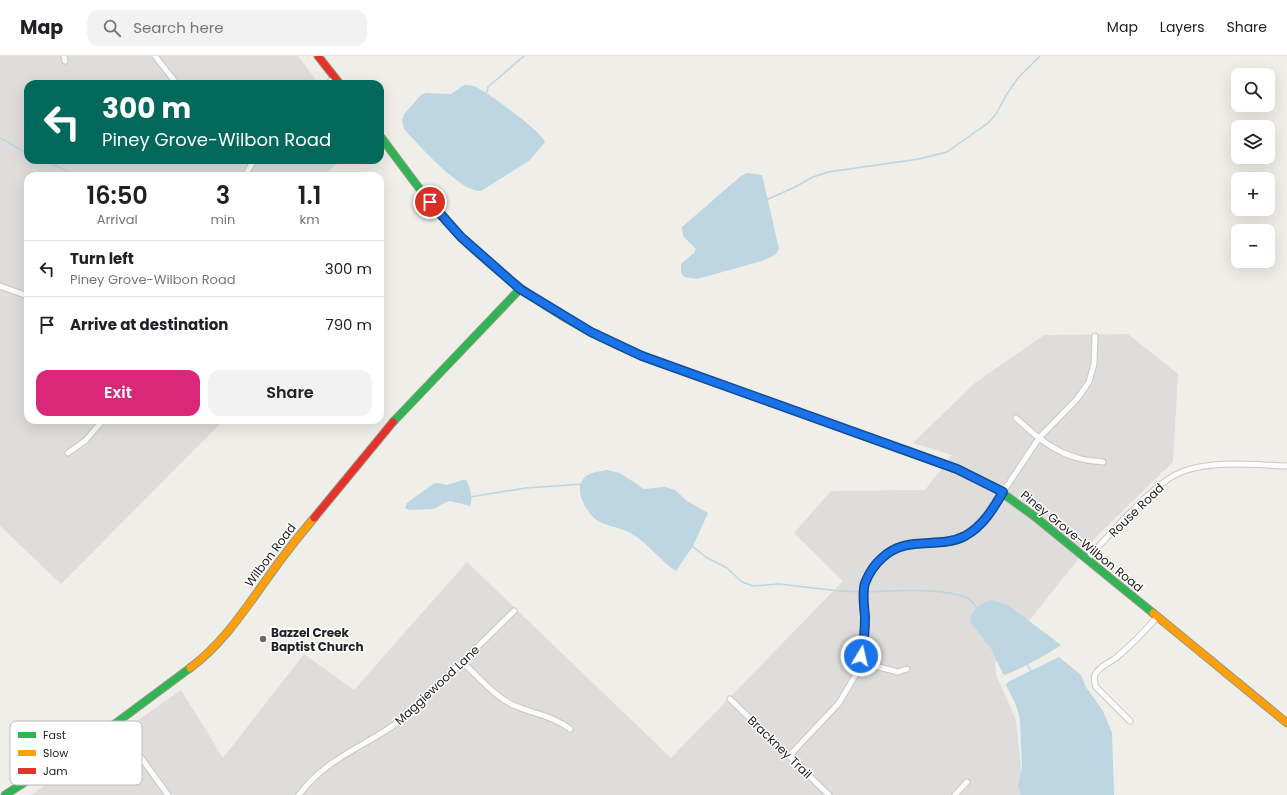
<!DOCTYPE html>
<meta charset="utf-8">
<style>
:root{--surface:#fff;--page:#f2f2f2;--text:#202124;--muted:#757577;--line:#e0e0e0;--accent:#db2777}
body{margin:0;font-family:Poppins,sans-serif;background:var(--page);color:var(--text);height:100vh;display:flex;flex-direction:column;font-size:15px;white-space:nowrap}
*{box-sizing:border-box;margin:0}
p{font-size:13px;color:var(--muted)}
.icon{flex:none;width:22px;height:22px;fill:none;stroke:currentColor;stroke-width:2;stroke-linecap:round;stroke-linejoin:round}
.map{position:relative;flex:1;overflow:hidden}
.details{position:absolute;left:24px;top:116px;width:360px;height:252px;display:flex;flex-direction:column;background:var(--surface);border-radius:12px;box-shadow:0 4px 16px #0002}
.details>*{flex:none}
.hud{position:absolute;left:24px;top:24px;width:360px;height:84px;border-radius:12px;box-shadow:0 4px 16px #0002;background:#00695c;color:#fff;overflow:hidden}
.buttons{position:absolute;left:1231px;top:12px;display:grid;gap:8px}
.buttons a{display:grid;place-items:center;width:44px;height:44px;border-radius:8px;background:var(--surface);box-shadow:0 4px 16px #0002;font-size:20px}
.pin{position:absolute;display:grid;place-items:center;width:34px;height:34px;color:#fff;margin:-17px;border:2px solid #fff;border-radius:50%;box-shadow:0 1px 4px #0007}
.me{position:absolute;width:44px;margin:-22px;rotate:9deg;stroke-linejoin:round;filter:drop-shadow(0 0 3px #0008)}
.turn{display:flex;align-items:center;gap:14px;height:84px;padding:0 12px;font-size:18px}
.turn .icon{width:52px;height:52px;stroke-width:2.5}
.turn b{display:block;font-size:28px;line-height:34px}
.eta{display:flex;justify-content:space-evenly;align-items:center;height:68px;text-align:center}
.eta b{font-size:24px;font-weight:600;line-height:28px}
.button{display:flex;gap:8px;margin-top:auto;padding:8px 12px}
.button a{flex:1;height:46px;border-radius:12px;background:var(--accent);color:#fff;font-size:16px;font-weight:600;line-height:46px;text-align:center}
.button a+a{background:var(--page);color:var(--text)}
ul{padding:0;list-style:none}
li{display:flex;align-items:center;gap:12px;height:56px;padding:0 12px;border-top:1px solid var(--line)}
li div{flex:1}
li b{display:block;font-size:15px}
li em{font-style:normal}
header{display:flex;align-items:center;gap:24px;box-sizing:border-box;height:56px;padding:0 20px;background:var(--surface);border-bottom:1px solid var(--line)}
header strong{font-size:19px}
nav{display:flex;gap:22px;margin-inline-start:auto;font-size:14px}
.search{width:280px;height:36px;background:var(--page);display:flex;align-items:center;gap:10px;box-sizing:border-box;padding:0 14px;border-radius:12px;color:var(--muted);font-size:15px}
.map>svg:first-child{display:block}
</style>
<header>
<strong>Map</strong>
<div class="search"><svg class="icon" aria-label="search" viewBox="0 0 24 24"><circle cx="10" cy="10" r="6"/><path d="M15 15l6 6"/></svg>Search here</div>
<nav><a>Map</a><a>Layers</a><a>Share</a></nav>
</header>
<div class="map">
<svg width="1287" height="739" viewBox="0 0 1287 739">
<rect width="100%" height="100%" fill="#efeee9"/>
<!-- residential -->
<path fill="#dedddb" d="M0,0H298L319,28H28V104H340L325,120H28V364H224L61,528L0,470Z
M1128,278L1178,318L1173,406L1096,481L995,607L996,619L1016,664L1024,739H31L181,634L223,702L304,598L354,634L467,506L671,702L843,525L794,477L831,435L925,434L952,399L913,387L975,327L1044,279Z"/>
<!-- water -->
<path fill="#bdd6e1" d="M464,29C468,29 471,29 474,30C486,35 541,75 545,86L530,104L481,135C460,136 419,89 404,73L402,65L404,58L421,39L426,37L451,38Z
M747,117L762,119L779,193L775,199L762,205L697,223L684,221L681,217V208L694,197L696,193L683,180L682,171L741,120Z
M606,414L620,417L644,433L665,431L675,434L687,445L708,457L693,490L676,515C660,505 649,488 632,478C622,471 608,471 598,465C587,458 573,434 584,422C589,416 599,416 606,414Z
M463,424H466C470,430 473,444 470,450L450,445L446,446L434,453L409,454L405,452L407,447L433,428L438,427L447,429Z
M992,544L1008,549L1061,589C1044,601 1024,611 1005,619L1003,618L992,594L971,567L970,562C973,552 982,546 992,544Z
M1059,601L1081,619L1086,631L1103,655L1112,677L1114,739H1021L1018,730L1022,712L1020,664L1016,649L1006,629L1008,626Z"/>
<g fill="none" stroke-linecap="round" stroke-linejoin="round">
<!-- stream -->
<path stroke="#bdd6e1" stroke-width="1.5" d="M486,38L488,31L524,0
M0,82L28,98
M42,104L80,120
M766,144L793,132L813,121L828,116L919,103L947,96L988,67L996,58L1007,38L1018,22L1040,0
M470,441L526,432L583,428
M692,490L706,501L727,512L742,526L753,530L779,528L839,535L863,536
M867,536C892,535 945,531 967,542C972,544 975,549 978,553
M1027,608L1032,617"/>
<!-- street casing -->
<g stroke="#c8c8c5" stroke-width="7">
<path id="street" d="M64,0L65,5
M155,0L177,28
M326,28L336,22
M245,120L254,104
M0,230L28,240
M1016,362C1035,379 1053,396 1078,402C1086,405 1095,405 1103,406
M68,397L86,384L103,364
M1087,503C1110,479 1154,425 1184,415C1215,404 1254,409 1287,410
M462,606C478,620 492,638 511,648C532,658 552,659 570,673
M860,606L898,616L907,613
M730,643L829,739
M1130,665L1096,631C1095,627 1093,623 1095,619C1099,610 1110,607 1117,601C1131,589 1145,575 1157,561
M116,667L168,739
M789,700L839,647L855,620L860,606L864,582L865,529L874,511L884,499L897,492L914,487L956,483L971,476L985,463L1039,382L1077,343L1089,326L1094,308L1095,280
M299,739C328,699 373,688 409,658L514,555
M955,739L967,726"/>
</g>
<!-- fast casing -->
<g stroke="#959980" stroke-width="9">
<path id="fast" d="M380,80C406,114 431,151 462,182C518,237 587,280 661,307
M393,366L520,233
M959,414L994,431L1034,460L1153,557
M5,739L116,667L190,612"/>
</g>
<!-- slow casing -->
<g stroke="#959980" stroke-width="9">
<path id="slow" d="M661,307L959,414
M1153,557L1287,667
M190,612C223,588 245,553 269,520C283,500 298,481 314,462"/>
</g>
<!-- jam casing -->
<g stroke="#959980" stroke-width="9">
<path id="jam" d="M318,0L340,28
M314,462L393,366"/>
</g>
<!-- street -->
<use href="#street" stroke="#fdfcfc" stroke-width="5"/>
<!-- fast -->
<use href="#fast" stroke="#30b455" stroke-width="7"/>
<!-- slow -->
<use href="#slow" stroke="#ff9f0a" stroke-width="7"/>
<!-- jam -->
<use href="#jam" stroke="#e5322d" stroke-width="7"/>
</g>
<g fill="none" stroke-linecap="round" stroke-linejoin="round">
<!-- route casing -->
<g stroke="#114b97" stroke-width="10">
<path id="route" d="M430,146L461,181L520,233L591,276L642,300L957,413L1003,436C993,453 983,470 965,480C938,494 907,478 882,502C874,509 869,517 865,527C862,537 864,550 865,561C865,574 864,587 861,600"/>
</g>
<!-- route -->
<use href="#route" stroke="#1a73e8" stroke-width="7"/>
</g>
<!-- markers -->
<circle fill="#696967" stroke="#fff" stroke-width="1.5" cx="263" cy="583" r="4"/>
<g text-anchor="middle" dominant-baseline="central" stroke-width="3" stroke-linejoin="round" paint-order="stroke">
<!-- street labels -->
<g font-size="12" fill="#212121" stroke="#fff">
<text transform="translate(1136 454) rotate(-44)">Rouse Road</text>
<text transform="translate(1082 485) rotate(39)">Piney Grove-Wilbon Road</text>
<text transform="translate(270 499) rotate(-53)">Wilbon Road</text>
<text transform="translate(437 629) rotate(-43)">Maggiewood Lane</text>
<text transform="translate(780 691) rotate(44)">Brackney Trail</text>
</g>
<!-- poi labels -->
<g font-size="12" font-weight="bold" fill="#212121" stroke="#fff" text-anchor="start">
<text x="271" y="576">Bazzel Creek<tspan x="271" dy="14">Baptist Church</tspan></text>
</g>
</g>
<!-- legend -->
<rect x="10" y="665" width="132" height="64" rx="6" fill="#fff" stroke="#bcbcbc" stroke-width="1"/>
<rect x="18" y="676" width="18" height="6" fill="#30b455"/>
<rect x="18" y="694" width="18" height="6" fill="#ff9f0a"/>
<rect x="18" y="712" width="18" height="6" fill="#e5322d"/>
<g font-size="11" fill="#212121">
<text x="43" y="683">Fast</text>
<text x="43" y="701">Slow</text>
<text x="43" y="719">Jam</text>
</g>
</svg>
<div class="buttons">
<a><svg class="icon" aria-label="search" viewBox="0 0 24 24"><circle cx="10" cy="10" r="6"/><path d="M15 15l6 6"/></svg></a>
<a><svg class="icon" aria-label="layers" viewBox="0 0 24 24"><path d="M12 4l9 5-9 5-9-5zM3 14l9 5 9-5"/></svg></a>
<a>+</a>
<a>−</a>
</div>
<div class="pin" style="left:430px;top:146px;background:#d93025"><svg class="icon" aria-label="arrive" viewBox="0 0 24 24"><path d="M6 21V4h12l-3 4 3 4H6"/></svg></div>
<svg class="me" style="left:861px;top:600px" viewBox="-20 -20 40 40"><circle r="17" fill="#1a73e8" stroke="#fff" stroke-width="3"/><path d="M0-11L8 9 0 5-8 9z" fill="#fff"/></svg>
<div class="hud">
<div class="turn"><svg class="icon" aria-label="left" viewBox="0 0 24 24"><path d="M17 20v-9H6M10 6l-5 5 5 5"/></svg><div><b>300 m</b>Piney Grove-Wilbon Road</div></div>
</div>
<section class="details">
<div class="eta">
<div><b>16:50</b><p>Arrival</p></div>
<div><b>3</b><p>min</p></div>
<div><b>1.1</b><p>km</p></div>
</div>
<ul>
<li><svg class="icon" aria-label="left" viewBox="0 0 24 24"><path d="M17 20v-9H6M10 6l-5 5 5 5"/></svg><div><b>Turn left</b><p>Piney Grove-Wilbon Road</p></div><em>300 m</em></li>
<li><svg class="icon" aria-label="arrive" viewBox="0 0 24 24"><path d="M6 21V4h12l-3 4 3 4H6"/></svg><div><b>Arrive at destination</b></div><em>790 m</em></li>
</ul>
<div class="button"><a>Exit</a><a>Share</a></div>
</section>
</div>
